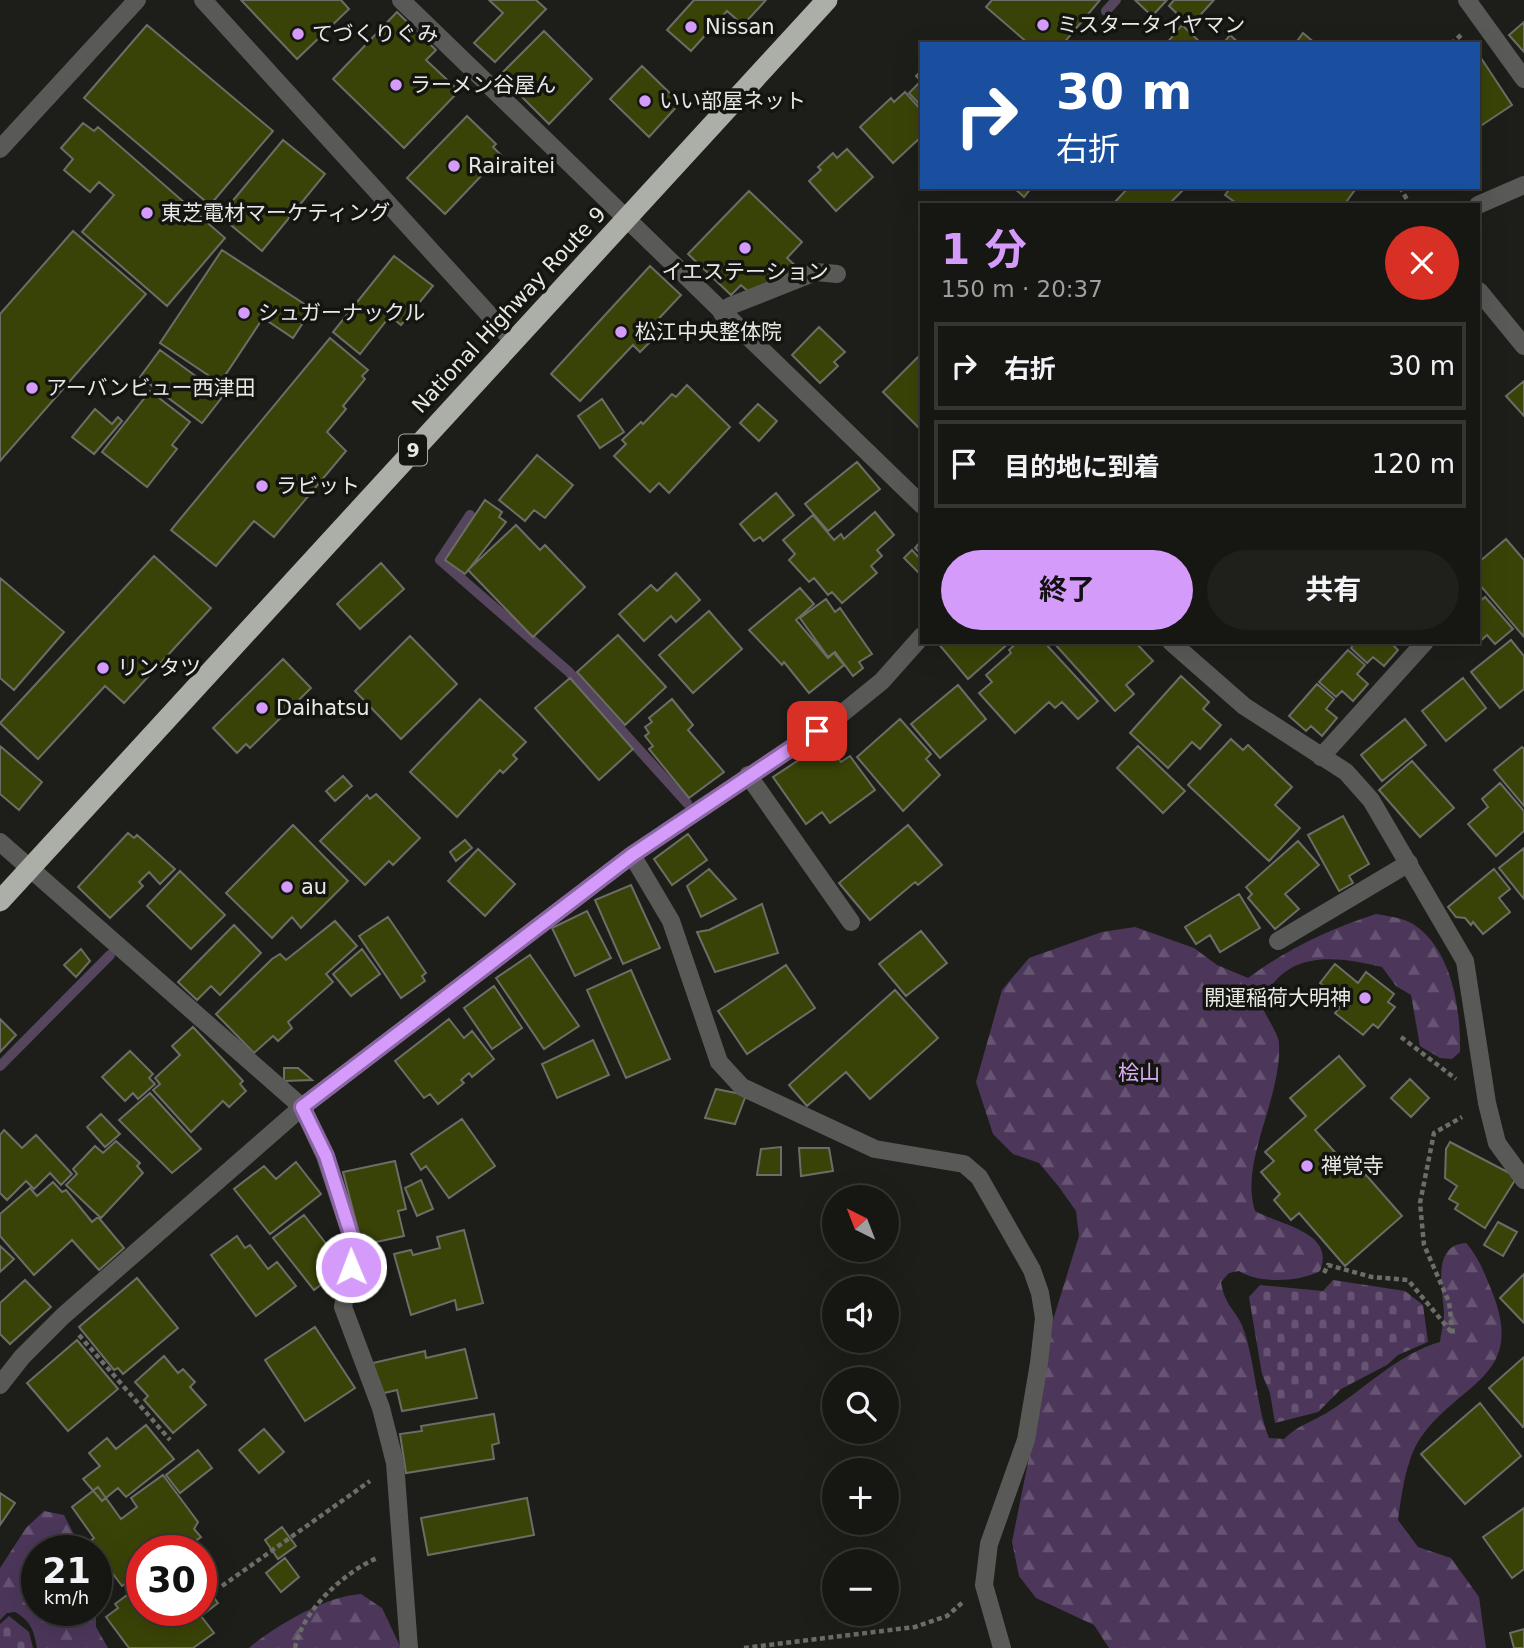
<!DOCTYPE html>
<html lang="ja">
<meta charset="utf-8">
<style>
:root{--surface:#161613;--page:#1f1f1c;--text:#f1f3f6;--muted:#9e9fa0;--line:#353533;--accent:#d59bfb}
body{margin:0;font-family:"DejaVu Sans","Noto Sans JP",sans-serif;background:var(--page);color:var(--text);height:100vh;display:flex;flex-direction:column;font-size:26px;white-space:nowrap}
*{box-sizing:border-box;margin:0}
p{font-size:23px;color:var(--muted)}
.icon{flex:none;width:38px;height:38px;fill:none;stroke:currentColor;stroke-width:2;stroke-linecap:round;stroke-linejoin:round}
.map{position:relative;flex:1;overflow:hidden}
.details{position:absolute;left:920px;top:203px;width:560px;height:441px;display:flex;flex-direction:column;background:var(--surface);border-radius:0px;box-shadow:0 7px 28px #0002,0 0 0 2px var(--line)}
.details>*{flex:none}
.banner{position:absolute;left:920px;top:42px;width:560px;height:147px;border-radius:0px;box-shadow:0 7px 28px #0002,0 0 0 2px var(--line);background:#1a4fa0;color:#fff;overflow:hidden}
.needle{width:46px;rotate:318deg}
.controls{position:absolute;left:822px;top:1185px;display:grid;gap:14px}
.controls a{display:grid;place-items:center;width:77px;height:77px;border-radius:50%;background:var(--surface);box-shadow:0 7px 28px #0002,0 0 0 2px var(--line);font-size:35px}
.speed{position:absolute;left:21px;top:1535px;display:flex;gap:14px;font-size:35px;font-weight:700;text-align:center}
.speed>*{display:grid;place-content:center;width:91px;height:91px;border-radius:50%;background:var(--surface);box-shadow:0 7px 28px #0002,0 0 0 2px var(--line);line-height:1}
.speed small{font-size:18px;font-weight:400}
.speed .limit{border:10px solid #d22;background:#fff;color:#111}
.pin{position:absolute;display:grid;place-items:center;width:60px;height:60px;color:#fff;margin:-30px;border-radius:14px;box-shadow:0 4px 10px #0006}
.me{position:absolute;width:77px;margin:-38px;rotate:359deg;stroke-linejoin:round;filter:drop-shadow(0 0 5px #0008)}
.turn{display:flex;align-items:center;gap:24px;height:147px;padding:0 21px;font-size:32px}
.turn .icon{width:91px;height:91px;stroke-width:2.5}
.turn b{display:block;font-size:49px;line-height:60px}
.round{display:grid;place-items:center;flex:none;width:74px;height:74px;border-radius:37px;background:var(--page)}
.summary{display:flex;align-items:center;justify-content:space-between;height:119px;padding:0 21px}
h1{font-size:42px;font-weight:700;line-height:52px;color:var(--accent)}
.action{display:flex;gap:14px;margin-top:auto;padding:14px 21px}
.action a{flex:1;height:80px;border-radius:42px;background:var(--accent);color:#111;font-size:28px;font-weight:700;line-height:80px;text-align:center}
.action a+a{background:var(--page);color:var(--text)}
ul{padding:0;list-style:none}
li{display:flex;align-items:center;gap:21px;height:88px;margin:0 14px 10px;padding:0 7px;border:4px solid var(--line);border-radius:0px}
li div{flex:1}
li b{display:block;font-size:26px}
li em{font-style:normal}
.map>svg:first-child{display:block}
</style>
<div class="map">
<svg width="1524" height="1648" viewBox="0 0 1524 1648">
<defs>
<pattern id="forest-firs" width="22" height="20" patternUnits="userSpaceOnUse" patternTransform="scale(1.75)"><rect width="22" height="20" fill="#4c375a"/><path d="M5 1l3.5 6h-7zM16 11l3.5 6h-7z" fill="#665472"/></pattern>
<pattern id="cemetery-stones" width="16" height="16" patternUnits="userSpaceOnUse" patternTransform="scale(1.75)"><rect width="16" height="16" fill="#4c375a"/><path d="M2 7V4a2 2 0 0 1 4 0v3zM10 15v-3a2 2 0 0 1 4 0v3z" fill="#665472"/></pattern>
</defs>
<rect width="100%" height="100%" fill="#1d1e19"/>
<!-- forest -->
<path fill="url(#forest-firs)" d="M1376,914C1387,916 1404,918 1413,924C1452,949 1461,1010 1460,1052L1452,1059L1440,1058L1420,1046L1411,995L1396,986L1382,967C1334,956 1285,949 1261,1004C1265,1016 1278,1032 1279,1043C1282,1100 1239,1161 1255,1211C1280,1225 1336,1232 1320,1271C1300,1282 1258,1284 1239,1271L1229,1273L1221,1282C1225,1308 1238,1311 1244,1331C1256,1366 1256,1405 1269,1438L1284,1439C1299,1425 1309,1423 1325,1414C1363,1391 1397,1354 1440,1342C1441,1333 1444,1322 1444,1313C1443,1290 1431,1245 1466,1243C1480,1259 1485,1275 1493,1294C1524,1375 1464,1381 1424,1433C1406,1455 1402,1493 1398,1520L1418,1547L1451,1558L1479,1597L1486,1648H1109L1094,1625L1036,1598L1019,1576L1012,1542L1040,1402L1049,1333L1079,1236L1076,1211L1059,1187L1039,1163L1013,1154L993,1134L976,1082L1002,990L1029,958L1102,932L1135,927L1194,948L1217,965L1248,978C1287,949 1330,929 1376,914Z
M44,1511L64,1515L82,1550H37V1610H96V1627L108,1648H37C34,1631 31,1621 15,1612L7,1613L0,1620V1568L26,1528Z
M361,1594L382,1608L401,1648H249C275,1626 326,1596 361,1594Z"/>
<!-- cemetery -->
<path fill="url(#cemetery-stones)" d="M1333,1280L1405,1291L1423,1305L1428,1342L1398,1355L1387,1365L1341,1389L1318,1412L1275,1423L1270,1393L1262,1374L1249,1297L1260,1285L1323,1291Z
M9,1616L29,1632L33,1648H0V1624Z"/>
<g fill="none" stroke-linecap="round" stroke-linejoin="round">
<!-- stream -->
<path stroke="#55465e" stroke-width="10" d="M1106,11L1116,0
M470,515L440,560L569,672L687,803
M0,1066L110,955"/>
</g>
<!-- building -->
<path fill="#3a4307" stroke="#6c6d67" stroke-width="2" d="M241,0H341L349,9L297,59Z
M489,0H536L546,9L495,62L474,43L503,13Z
M694,0H766L743,25L727,11L691,51L667,30Z
M992,0H1100L1063,44H1029L986,7Z
M1135,0H1167L1152,16Z
M1174,0H1214L1190,26L1169,6Z
M397,12L436,50L426,60L459,91L404,148L333,79Z
M1524,22V52L1509,35Z
M147,25L273,131L210,205L84,98Z
M1182,25L1202,44H1166Z
M544,31L592,79L549,124L500,75Z
M1303,33L1316,44H1295Z
M1230,35L1240,44H1223Z
M1479,55L1512,105L1479,127Z
M642,66L680,103L649,137L610,99Z
M922,70V107L909,93L921,81L916,76Z
M905,92L922,111V136L893,163L860,127L891,98L894,102Z
M467,116L496,144L493,147L501,155L445,214L407,178Z
M83,123L94,131L98,127L225,238L167,306L82,232L114,195L99,182L90,192L64,170L73,159L61,148Z
M283,140L325,174L262,251L220,216Z
M847,149L873,177L836,211L809,181L821,170L818,167L833,153L837,158Z
M1013,187H1032L1024,197Z
M1129,187H1186L1168,205H1112Z
M1231,187H1357L1344,205H1239L1225,195Z
M749,191L802,242L787,258L799,269L750,293L741,285L731,295L688,254Z
M73,231L146,294L0,461V314Z
M222,250L312,309L293,338L263,318L220,383L160,343Z
M394,256L433,286L401,325L390,316L360,354L333,332Z
M650,266L681,295L649,329L656,336L640,352L633,345L580,401L551,374Z
M819,327L845,352L834,362L838,366L820,383L792,355Z
M330,338L368,370L362,376L365,379L343,406L346,409L327,432L346,451L274,537L254,521L216,566L171,530Z
M160,350L223,396L202,423L140,377Z
M922,353V429L921,430L883,392Z
M1524,381V416L1506,396Z
M687,385L730,427L669,493L659,483L650,492L614,456L626,444L622,440L641,422L643,424L672,394L676,397Z
M150,391L190,422L172,445L177,449L147,487L102,452Z
M602,399L624,432L600,448L578,416Z
M758,404L777,421L759,441L740,423Z
M95,409L112,424L118,417L122,421L94,454L72,437Z
M537,455L573,485L545,518L534,510L525,521L499,500Z
M857,462L880,489L828,531L805,504Z
M776,493L794,515L763,541L760,537L754,541L740,524Z
M485,500L502,512L499,517L506,522L465,574L445,560Z
M875,512L894,535L877,550L882,556L871,566L877,573L842,603L832,592L828,595L814,578L809,582L789,560L795,554L783,540L813,515L834,540L841,534L844,539Z
M516,525L540,550L545,545L585,587L533,637L468,570Z
M1506,539L1524,560V637L1479,584V562Z
M922,540V555L915,548Z
M912,550L922,561V576L904,558Z
M154,556L211,608L124,703L105,686L38,759L0,723Z
M381,563L404,589L360,629L337,604Z
M676,573L700,600L676,622L671,616L644,641L619,614L651,585L657,591Z
M0,578L64,632L14,690L0,678Z
M800,588L814,604L796,620L828,658L834,653L844,665L809,693L784,662L782,665L749,630Z
M1485,597L1513,629L1495,644L1487,635L1476,645L1474,642H1479V602Z
M826,599L835,612L840,608L872,654L859,662L863,668L853,676L835,652L828,657L800,618Z
M709,611L742,649L693,693L659,655Z
M618,635L666,687L625,725L577,672Z
M410,636L457,684L401,739L355,691Z
M1511,640L1524,656V689L1500,708L1471,672Z
M937,642H1010L968,679Z
M1018,642H1044L1098,701L1078,719L1062,702L1055,708L1049,702L1015,733L979,693L992,682L986,675L1011,653L1009,650Z
M1053,642H1135L1153,661L1126,685L1134,694L1115,711Z
M1355,642H1390L1398,650L1384,666L1373,657L1367,663L1351,648Z
M1348,650L1365,665L1357,674L1368,684L1353,701L1342,691L1336,697L1319,682Z
M283,659L311,688L250,748L246,744L237,753L213,728Z
M1181,676L1209,702L1203,709L1221,725L1200,749L1192,742L1168,768L1130,733Z
M570,678L633,749L599,780L535,708Z
M1463,678L1486,708L1446,741L1422,711Z
M1317,684L1334,699L1326,709L1337,718L1322,736L1311,726L1306,731L1289,716Z
M958,685L986,719L940,758L911,724Z
M480,699L526,742L513,755L517,759L503,773L500,770L457,817L410,772Z
M672,699L693,725L688,730L724,772L689,798L649,749L653,746L645,736L649,733L645,727L652,722L649,718Z
M900,719L931,754L926,759L940,775L903,811L857,757Z
M1405,719L1426,745L1382,781L1361,755Z
M1231,739L1243,750L1248,745L1292,787L1275,805L1300,828L1269,861L1188,785Z
M826,742L841,762L850,756L875,790L830,823L822,812L806,824L773,777Z
M0,746L42,782L19,810L0,794Z
M1138,746L1185,791L1163,813L1117,768Z
M1522,747L1524,749V806L1494,770Z
M1412,761L1454,808L1420,837L1379,790Z
M343,776L352,786L335,801L326,791Z
M1500,783L1524,811V831L1496,856L1468,824L1488,807L1482,799Z
M376,794L420,838L393,865L389,861L365,885L320,841L367,795L370,799Z
M1343,816L1369,864L1349,876L1353,883L1339,891L1308,835Z
M293,825L348,881L301,928L292,917L272,938L226,893Z
M908,825L942,865L918,885L915,882L870,920L839,883Z
M128,833L134,838L137,835L175,869L160,884L149,872L139,882L143,886L110,918L78,887Z
M688,834L707,860L672,885L654,859Z
M465,840L472,848L456,861L450,852Z
M1298,841L1319,865L1285,894L1299,909L1275,929L1248,898L1252,894L1246,887Z
M1524,848V899L1499,868Z
M478,849L515,884L485,916L448,881Z
M709,869L736,899L701,917L687,886Z
M1494,869L1510,889L1499,898L1510,912L1483,934L1473,922L1471,925L1465,918L1456,917L1448,907Z
M180,871L225,915L191,949L147,906Z
M631,885L660,948L623,964L595,900Z
M1239,894L1260,928L1220,952L1210,935L1196,944L1185,927Z
M762,904L778,953L715,972L697,932L709,930Z
M587,911L611,958L575,976L552,928Z
M388,917L426,973L422,976L425,981L401,998L359,936Z
M335,921L357,946L326,974L333,982L288,1022L292,1028L278,1041L273,1036L254,1053L216,1014L272,959L280,954L286,960Z
M234,925L261,953L220,995L211,986L197,1000L178,982Z
M921,931L947,963L906,996L879,964Z
M81,949L90,961L76,977L64,965Z
M362,949L380,974L351,996L333,974Z
M530,955L579,1026L544,1049L496,978Z
M1335,964L1358,983L1366,972L1394,994L1388,1002L1395,1007L1378,1028L1373,1024L1363,1035L1335,1013L1344,1002L1320,983Z
M786,965L815,1008L747,1054L718,1011Z
M631,970L670,1059L626,1078L587,990Z
M494,986L522,1028L492,1049L464,1008Z
M895,990L938,1038L870,1099L846,1072L807,1106L789,1085Z
M0,1019L16,1035L0,1052Z
M449,1019L464,1038L472,1031L494,1059L472,1077L469,1073L461,1080L464,1083L438,1104L430,1094L424,1098L395,1061Z
M193,1027L243,1081L240,1084L246,1091L229,1107L223,1101L191,1132L153,1090L160,1084L155,1078L180,1055L172,1046Z
M593,1040L609,1075L557,1098L542,1064Z
M130,1051L153,1074L149,1078L155,1084L138,1099L133,1093L125,1101L102,1077Z
M1339,1056L1365,1086L1315,1130L1358,1178L1366,1175L1402,1216L1345,1266L1299,1213L1291,1220L1274,1200L1280,1194L1261,1172L1274,1161L1265,1152L1306,1116L1290,1098Z
M284,1068H298L312,1080L284,1081Z
M1410,1079L1429,1098L1411,1117L1391,1098Z
M716,1089L746,1095L735,1124L705,1118Z
M150,1093L201,1149L172,1173L119,1120Z
M101,1114L120,1134L105,1147L87,1127Z
M462,1119L495,1166L449,1198L426,1166L421,1170L411,1154Z
M4,1130L22,1148L36,1135L72,1174L61,1185L50,1173L34,1189L26,1181L7,1200L0,1193V1135Z
M116,1141L140,1163L137,1166L143,1173L101,1218L66,1185L77,1174L73,1169L95,1146L103,1153Z
M1450,1142L1517,1177L1485,1228L1455,1209L1458,1204L1449,1199L1457,1186L1445,1178L1446,1149Z
M781,1147V1175H757L761,1149Z
M799,1148H829L833,1171L801,1176Z
M395,1161L406,1209L398,1211L404,1236L362,1245L343,1172Z
M296,1162L321,1194L270,1234L234,1189L264,1166L276,1179Z
M421,1180L433,1209L417,1216L405,1188Z
M53,1182L62,1192L66,1190L92,1222L98,1217L124,1248L99,1270L72,1240L34,1275L0,1236V1214L30,1188L37,1196Z
M304,1215L344,1267L314,1290L273,1238Z
M1498,1222L1517,1232L1503,1256L1484,1245Z
M464,1230L483,1303L457,1310L455,1300L411,1315L394,1254L411,1250L413,1255L440,1248L437,1237Z
M237,1236L245,1248L250,1245L268,1269L277,1262L296,1286L256,1316L211,1255Z
M0,1246L14,1259L0,1272Z
M1524,1274V1323L1500,1298Z
M137,1278L178,1328L123,1374L118,1368L114,1370L79,1327Z
M25,1280L51,1307L10,1344L0,1334V1303Z
M315,1327L355,1388L305,1421L265,1360Z
M77,1340L118,1389L68,1431L27,1383Z
M465,1349L477,1398L402,1411L397,1390L380,1394L373,1363L425,1351L426,1358Z
M164,1356L178,1373L183,1369L195,1382L190,1387L206,1405L173,1433L144,1400L148,1396L135,1382Z
M1524,1357V1426L1523,1427L1489,1388Z
M1480,1403L1521,1456L1465,1504L1421,1454Z
M494,1414L499,1443L492,1445L494,1459L406,1473L400,1434L422,1431L421,1426Z
M146,1425L174,1459L126,1497L118,1488L102,1501L83,1479L100,1466L89,1453L107,1438L116,1449Z
M264,1429L284,1452L259,1473L239,1450Z
M198,1450L212,1468L180,1493L166,1475Z
M163,1475L198,1522L194,1529L201,1537L183,1550H142V1574L122,1586L89,1542L94,1538L72,1507L98,1487L121,1519L137,1507L131,1498Z
M0,1493L15,1503L0,1525Z
M527,1498L534,1535L428,1555L421,1518Z
M1524,1508V1569L1512,1578L1483,1537Z
M282,1527L296,1546L278,1559L265,1540Z
M285,1558L299,1577L281,1592L266,1573Z
M201,1581L218,1603L201,1616L214,1633L193,1648H129L106,1617L118,1608L115,1604L142,1584V1610H201Z
M1524,1629V1648H1514L1510,1633Z"/>
<g fill="none" stroke-linecap="round" stroke-linejoin="round">
<!-- path -->
<path stroke="#6c6d69" stroke-width="4.5" stroke-dasharray="5 3.5" stroke-linecap="butt" d="M1451,44L1461,35
M1400,187L1410,205
M1401,1037L1456,1079
M1324,1273L1328,1265L1372,1277L1408,1280L1453,1334L1449,1302L1424,1245L1420,1203L1434,1133L1462,1117
M79,1335L170,1440
M222,1586L370,1481
M295,1648C302,1611 343,1573 377,1558
M744,1648L915,1627L947,1616L963,1602"/>
<!-- lane -->
<path stroke="#595957" stroke-width="18" d="M722,313L730,306L816,272L837,274
M1321,757L1425,642
M1278,941L1409,863"/>
<!-- street -->
<path stroke="#595957" stroke-width="18" d="M203,0L513,341
M401,0L922,505
M1467,0L1524,79
M0,149L137,0
M1478,205L1524,185
M1479,291L1524,346
M1171,642L1244,706L1346,772L1371,800L1465,961L1487,1103L1497,1143L1524,1180
M748,775L851,922
M0,842L302,1107L325,1156L355,1247L343,1307L381,1408L395,1463L409,1648
M632,855L671,921L719,1062L742,1087L875,1149L964,1164L979,1177L1032,1270L1040,1293L1044,1318L1039,1363L1026,1440L989,1544L984,1585L1002,1648
M0,1385L22,1357L63,1316L302,1107L632,855L839,716L882,681L922,636"/>
<!-- highway -->
<path stroke="#acaea8" stroke-width="21" d="M0,901L827,0"/>
</g>
<g fill="none" stroke-linecap="round" stroke-linejoin="round">
<!-- route casing -->
<g stroke="#8a65a3" stroke-width="18">
<path id="route" d="M351,1267L355,1247L326,1156L302,1107L632,855L817,731"/>
</g>
<!-- route -->
<use href="#route" stroke="#d59bfb" stroke-width="12"/>
</g>
<!-- markers -->
<g fill="#d59bfb" stroke="#141510" stroke-width="2.5">
<circle cx="1043" cy="25" r="7"/>
<circle cx="691" cy="27" r="7"/>
<circle cx="298" cy="34" r="7"/>
<circle cx="396" cy="85" r="7"/>
<circle cx="645" cy="101" r="7"/>
<circle cx="454" cy="166" r="7"/>
<circle cx="147" cy="213" r="7"/>
<circle cx="745" cy="248" r="7"/>
<circle cx="244" cy="313" r="7"/>
<circle cx="621" cy="332" r="7"/>
<circle cx="32" cy="388" r="7"/>
<circle cx="262" cy="486" r="7"/>
<circle cx="103" cy="668" r="7"/>
<circle cx="262" cy="708" r="7"/>
<circle cx="287" cy="887" r="7"/>
<circle cx="1365" cy="998" r="7"/>
<circle cx="1307" cy="1166" r="7"/>
</g>
<g text-anchor="middle" dominant-baseline="central" stroke-width="7" stroke-linejoin="round" paint-order="stroke">
<!-- shield labels -->
<rect fill="#141510" stroke="#a8a9a6" stroke-width="2" x="399" y="434.5" width="28" height="31" rx="5"/>
<g font-size="19" font-weight="bold" fill="#e8e9e6">
<text x="413" y="450">9</text>
</g>
<!-- poi labels -->
<g font-size="21" fill="#e8e9e6" stroke="#141510" text-anchor="start">
<text x="1057" y="25">ミスタータイヤマン</text>
<text x="705" y="27">Nissan</text>
<text x="312" y="34">てづくりぐみ</text>
<text x="410" y="85">ラーメン谷屋ん</text>
<text x="659" y="101">いい部屋ネット</text>
<text x="468" y="166">Rairaitei</text>
<text x="161" y="213">東芝電材マーケティング</text>
<text x="745" y="272" text-anchor="middle">イエステーション</text>
<text x="258" y="313">シュガーナックル</text>
<text x="635" y="332">松江中央整体院</text>
<text x="46" y="388">アーバンビュー西津田</text>
<text x="276" y="486">ラビット</text>
<text x="117" y="668">リンタツ</text>
<text x="276" y="708">Daihatsu</text>
<text x="301" y="887">au</text>
<text x="1351" y="998" text-anchor="end">開運稲荷大明神</text>
<text x="1321" y="1166">禅覚寺</text>
</g>
<!-- street labels -->
<g font-size="21" fill="#e8e9e6" stroke="#141510">
<text transform="translate(509 310) rotate(-47)">National Highway Route 9</text>
</g>
<!-- park labels -->
<g font-size="21" fill="#dbaff8" stroke="#141510">
<text x="1139" y="1073">桧山</text>
</g>
</g>
</svg>
<div class="controls">
<a><svg class="needle" viewBox="-14 -14 28 28"><path d="M0-13l5 13h-10z" fill="#e53935"/><path d="M0 13l5-13h-10z" fill="#9e9fa0"/></svg></a>
<a><svg class="icon" aria-label="sound" viewBox="0 0 24 24"><path d="M4 9h4l5-4v14l-5-4H4zM17 9q2 3 0 6"/></svg></a>
<a><svg class="icon" aria-label="search" viewBox="0 0 24 24"><circle cx="10" cy="10" r="6"/><path d="M15 15l6 6"/></svg></a>
<a>+</a>
<a>−</a>
</div>
<div class="speed"><div>21<small>km/h</small></div><div class="limit">30</div></div>
<div class="pin" style="left:817px;top:731px;background:#d93025"><svg class="icon" aria-label="arrive" viewBox="0 0 24 24"><path d="M6 21V4h12l-3 4 3 4H6"/></svg></div>
<svg class="me" style="left:351px;top:1267px" viewBox="-20 -20 40 40"><circle r="17" fill="#d59bfb" stroke="#fff" stroke-width="3"/><path d="M0-11L8 9 0 5-8 9z" fill="#fff"/></svg>
<div class="banner">
<div class="turn"><svg class="icon" aria-label="right" viewBox="0 0 24 24"><path d="M7 20v-9h11M14 6l5 5-5 5"/></svg><div><b>30 m</b>右折</div></div>
</div>
<section class="details">
<div class="summary"><div><h1>1 分</h1><p>150 m · 20:37</p></div><a class="round" style="background:#d93025;color:#fff"><svg class="icon" aria-label="close" viewBox="0 0 24 24"><path d="M6 6l12 12M18 6L6 18"/></svg></a></div>
<ul>
<li><svg class="icon" aria-label="right" viewBox="0 0 24 24"><path d="M7 20v-9h11M14 6l5 5-5 5"/></svg><div><b>右折</b></div><em>30 m</em></li>
<li><svg class="icon" aria-label="arrive" viewBox="0 0 24 24"><path d="M6 21V4h12l-3 4 3 4H6"/></svg><div><b>目的地に到着</b></div><em>120 m</em></li>
</ul>
<div class="action"><a>終了</a><a>共有</a></div>
</section>
</div>
